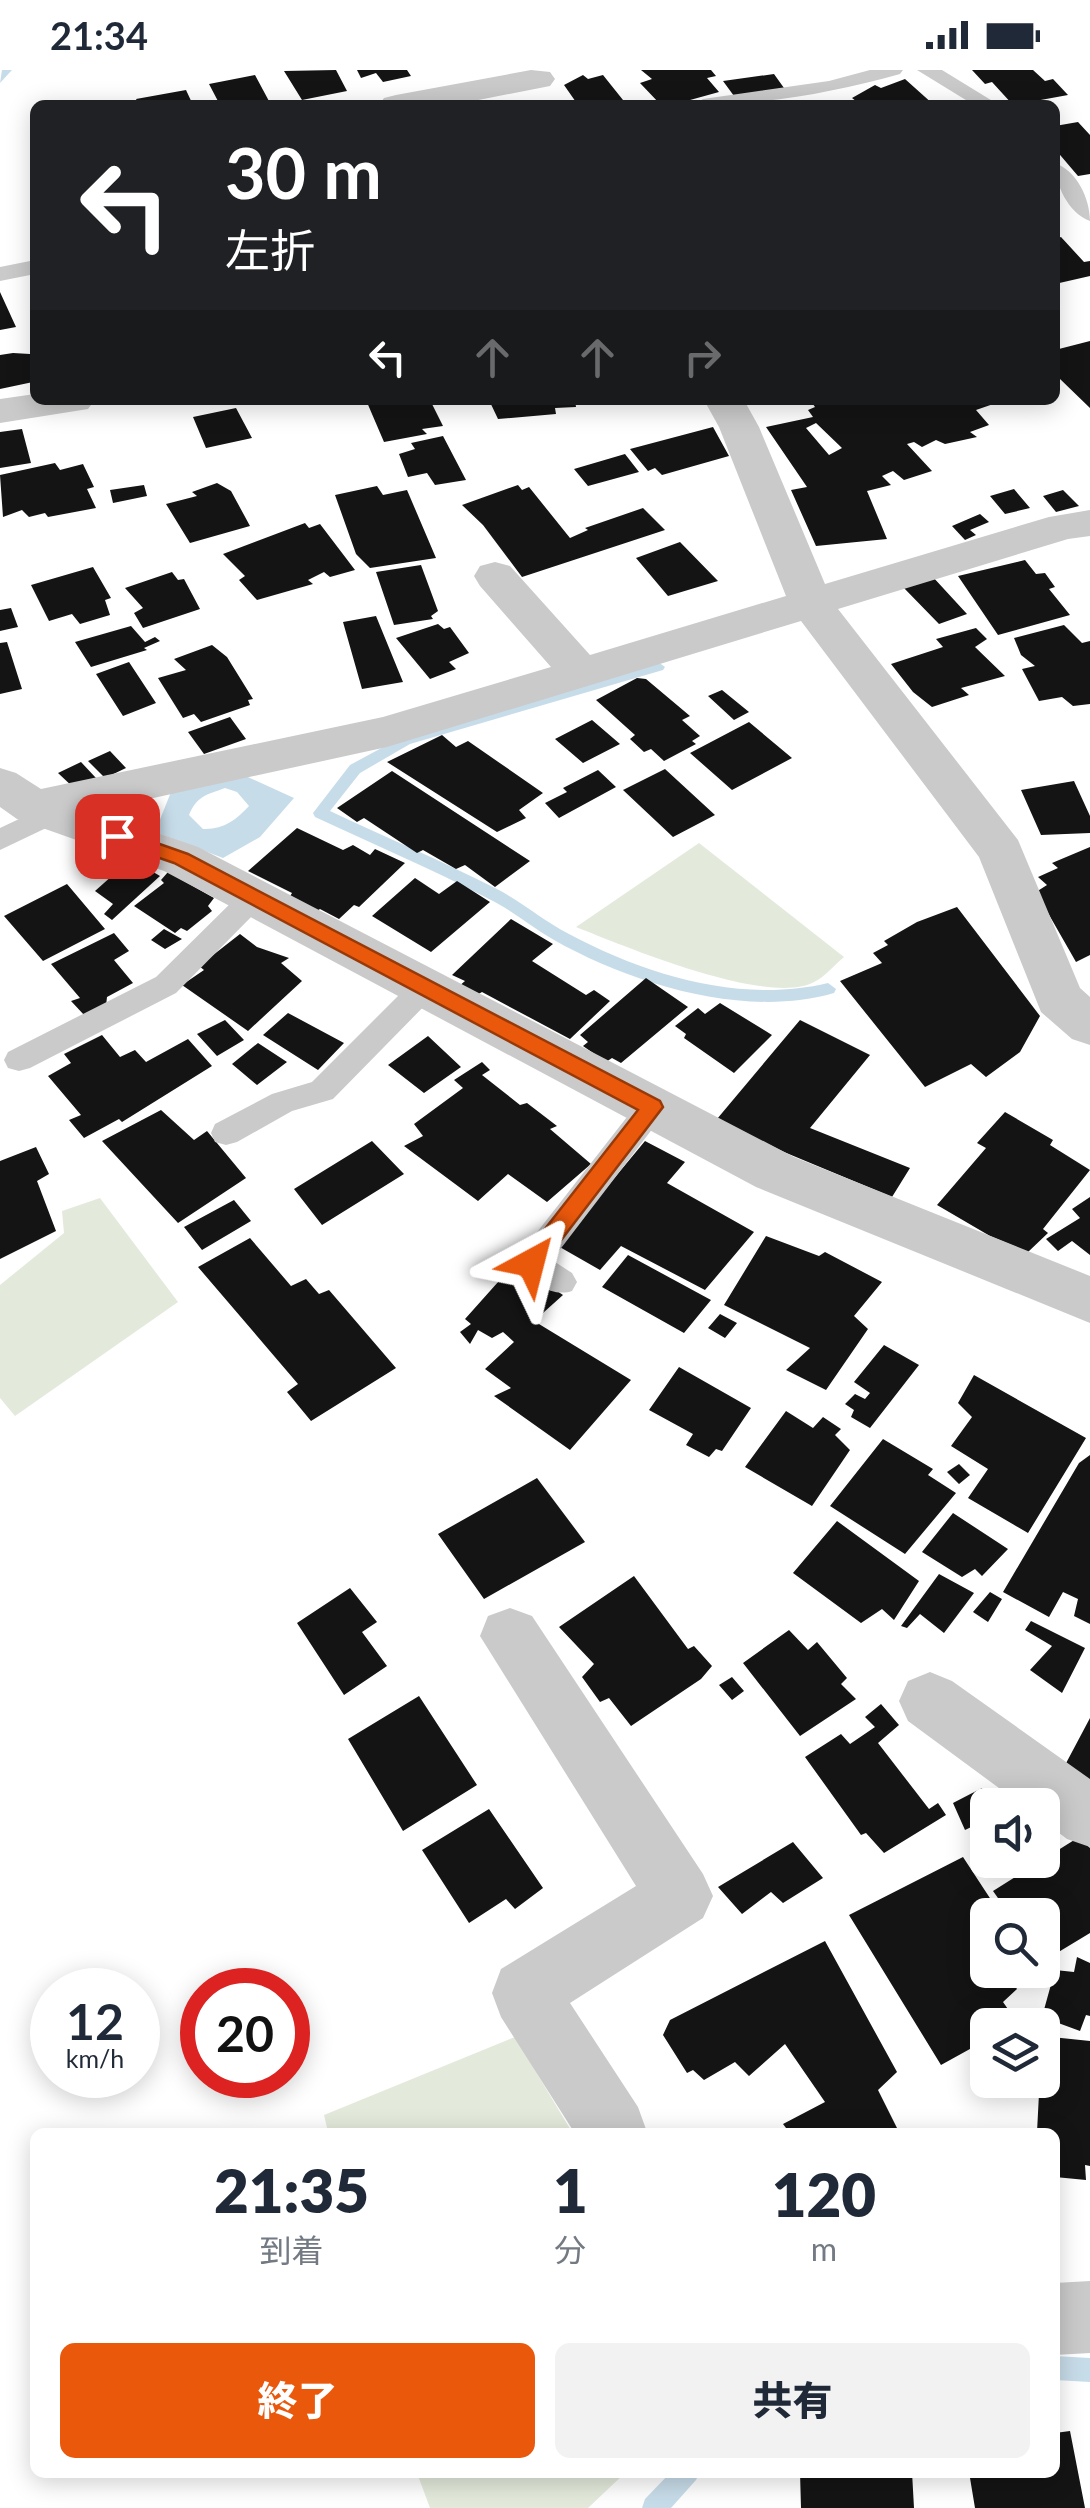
<!DOCTYPE html>
<html lang="ja">
<meta charset="utf-8">
<style>
:root{--surface:#fff;--page:#f2f2f3;--text:#1f2937;--muted:#747a83;--accent:#ea580c}
body{margin:0;font-family:Lato,"Noto Sans JP",sans-serif;background:var(--page);color:var(--text);height:100vh;display:flex;flex-direction:column;font-size:38px;white-space:nowrap}
*{box-sizing:border-box;margin:0}
p{font-size:32px;color:var(--muted)}
.icon{flex:none;width:55px;height:55px;fill:none;stroke:currentColor;stroke-width:2;stroke-linecap:round;stroke-linejoin:round}
.map{position:relative;flex:1;overflow:hidden}
.details{position:absolute;left:30px;top:2058px;width:1030px;height:350px;display:flex;flex-direction:column;background:var(--surface);border-radius:15px;box-shadow:0 5px 25px #0003}
.details>*{flex:none}
.top-card{position:absolute;left:30px;top:30px;width:1030px;height:305px;border-radius:15px;box-shadow:0 5px 25px #0003;background:#202124;color:#fff;overflow:hidden}
.buttons{position:absolute;left:970px;top:1718px;display:grid;gap:20px}
.buttons a{display:grid;place-items:center;width:90px;height:90px;border-radius:15px;background:var(--surface);box-shadow:0 5px 25px #0003;font-size:50px}
.speed{position:absolute;left:30px;top:1898px;display:flex;gap:20px;font-size:50px;font-weight:700;text-align:center}
.speed>*{display:grid;place-content:center;width:130px;height:130px;border-radius:50%;background:var(--surface);box-shadow:0 5px 25px #0003;line-height:1}
.speed small{font-size:25px;font-weight:400}
.speed .limit{border:15px solid #d22;background:#fff;color:#111}
.pin{position:absolute;display:grid;place-items:center;width:85px;height:85px;color:#fff;margin:-42px;border-radius:20px;box-shadow:0 5px 15px #0006}
.me{position:absolute;width:110px;margin:-55px;rotate:38deg;stroke-linejoin:round;filter:drop-shadow(0 0 8px #0008)}
.turn{display:flex;align-items:center;gap:35px;height:210px;padding:0 30px;font-size:45px}
.turn .icon{width:130px;height:130px;stroke-width:2.5}
.turn b{display:block;font-size:70px;line-height:85px}
.lanes{display:flex;align-items:center;height:95px;padding:0 30px;background:#0003;justify-content:center;gap:50px;direction:ltr}
.lanes .off{opacity:.35}
.eta{display:flex;justify-content:space-evenly;align-items:center;height:170px;text-align:center}
.eta b{font-size:60px;font-weight:800;line-height:70px}
.button{display:flex;gap:20px;margin-top:auto;padding:20px 30px}
.button a{flex:1;height:115px;border-radius:15px;background:var(--accent);color:#fff;font-size:40px;font-weight:800;line-height:115px;text-align:center}
.button a+a{background:var(--page);color:var(--text)}
.status{display:flex;justify-content:space-between;align-items:center;height:70px;padding:0 50px;background:var(--surface);direction:ltr}
.status svg{height:28px;fill:currentColor}
.map>svg:first-child{display:block}
</style>
<div class="status"><b>21:34</b><svg viewBox="0 0 49 12"><path d="M0 12V9h3v3zM5 12V6h3v6zM10 12V3h3v9zM15 12V0h3v12zM26 1h20v11H26zM47 4h2v5h-2z"/></svg></div>
<div class="map">
<svg width="1090" height="2438" viewBox="0 0 1090 2438">
<rect width="100%" height="100%" fill="#fff"/>
<!-- green -->
<path fill="#e3eadb" d="M699,773L844,887C835,894 825,907 814,912C768,937 624,876 576,857Z
M100,1128L178,1232L15,1346L0,1328V1215L64,1163L62,1141Z
M515,1967L572,2062H328L324,2045Z
M417,2403V2402L625,2403L588,2438H430Z"/>
<!-- water -->
<path fill="#c7dce9" fill-rule="evenodd" d="M239,703L294,728L260,767L223,788L155,762L173,717ZM225,718L237,722L249,736C236,750 223,760 203,759L189,745C197,726 206,725 225,718Z"/>
<g fill="none" stroke-linecap="round" stroke-linejoin="round">
<!-- stream -->
<path fill="#c7dce9" fill-rule="evenodd" d="M2,0H12L0,13Z
M658,592L665,597L663,600L410,674L360,703L330,741C385,767 442,791 497,819C522,832 544,851 569,864C646,905 741,934 828,913L836,919L834,923C745,949 632,914 554,870C531,857 512,840 489,829C432,799 373,774 315,747L313,743L350,695L400,668Z
M1055,2286L1090,2288V2312L1055,2310Z
M671,2402H700L696,2410L671,2438H642L645,2429Z"/>
</g>
<!-- building -->
<path fill="#141414" fill-rule="evenodd" d="M336,0L347,21L302,30L284,1Z
M357,0H407L411,6L383,12L376,3L361,8Z
M641,0H711L716,6L707,8L719,22L672,35L660,34L640,13L652,9Z
M972,0H1033L1045,11L1053,9L1068,25L1013,35L992,12L985,14Z
M774,4L784,18L734,26L723,11Z
M255,5L270,33L220,35L209,14Z
M583,5L588,9L603,5L627,35H578L564,15Z
M905,9L934,35H861L852,28L875,15L881,18Z
M186,20L193,35H139L136,29Z
M1078,52L1090,65V104L1078,106L1055,79V63H1059L1055,56Z
M1061,167L1084,192L1090,191V206L1055,214V169Z
M0,222L16,257L0,260Z
M1090,271V338L1060,309L1055,310V280Z
M13,283L30,284L33,312L0,319V285Z
M366,330H430L443,356L422,359L427,364L384,372Z
M489,330H575L576,337L555,338L556,344L498,349Z
M810,330H1002V331L976,340L989,355L970,362L977,367L945,374L936,370L922,377L914,372L907,374L932,401L904,410L893,401L882,406L891,415L867,421L887,469L816,476L791,420L807,417L766,357L813,347L808,340L815,337ZM816,353L842,378L829,385L806,358Z
M236,338L252,368L206,378L193,347Z
M713,357L729,386L662,405L655,398L648,401L630,379Z
M22,359L31,393L0,398V362Z
M443,366L466,410L435,415L427,403L408,407L399,384L415,379L411,373Z
M625,384L639,402L588,416L574,399Z
M55,393L60,400L83,394L94,417L87,419L96,438L48,447L45,443L29,447L22,440L3,447L0,405Z
M217,413L231,421L250,456L190,473L166,434L197,426L192,422Z
M144,415L147,426L113,433L110,420Z
M518,415L522,420L529,417L570,468L588,460L585,458L643,438L665,460L522,507L483,455L462,435Z
M377,416L383,425L407,420L436,488L370,498L356,484L335,425Z
M1014,419L1030,438L1005,444L990,426Z
M1063,420L1079,436L1056,442L1043,426Z
M980,444L989,452L970,460L976,465L965,470L952,456Z
M305,453L309,458L320,454L355,500L330,507L324,502L308,510L313,514L257,530L239,510L245,506L223,484Z
M680,472L718,511L668,526L636,488Z
M1025,490L1036,504L1045,503L1055,517L1049,519L1070,545L998,565L958,506Z
M421,495L438,541L431,546L433,549L394,555L376,502Z
M93,497L111,528L105,530L110,545L80,554L72,544L49,551L31,515Z
M172,502L178,510L184,509L200,539L143,558L134,543L143,538L125,518Z
M932,506L967,544L939,554L903,517Z
M11,538L18,557L0,561V540Z
M376,546L403,612L362,619L343,552Z
M438,554L444,559L450,557L469,583L449,592L456,599L430,609L396,568Z
M1064,555L1082,573L1090,571V634L1073,636L1062,627L1039,631L1022,599L1035,596L1021,585L1014,568Z
M131,556L145,572L155,567L160,571L144,578L147,580L91,597L75,572Z
M976,558L987,569L975,577L1005,606L961,618L969,625L932,637L913,622L891,594L943,577L936,569Z
M7,572L22,619L0,624V573Z
M212,575L227,587L253,629L248,630L250,635L201,652L194,644L183,648L158,608L186,600L174,589Z
M129,592L156,633L123,646L96,604Z
M637,608L646,609L690,646L682,650L700,666L692,671L696,674L664,691L651,679L644,682L630,669L635,665L596,630Z
M722,620L749,642L734,650L708,626Z
M230,647L246,669L204,684L188,662Z
M592,650L620,674L583,693L555,669Z
M749,652L792,688L732,720L690,683Z
M442,665L456,677L468,671L543,723L519,740L526,748L497,762L387,692Z
M110,681L126,698L105,708L88,691Z
M81,692L96,708L75,719L58,703Z
M665,699L715,745L673,767L623,720Z
M598,700L616,717L559,748L545,733L567,722L563,718Z
M392,701L530,791L495,817L465,795L456,799L423,780L417,783L364,748L357,752L337,738Z
M1074,711L1090,746V763L1041,765L1021,720Z
M297,758L343,780L353,775L370,785L375,779L405,793L359,837L354,835L339,849L320,839L315,842L289,828L292,823L248,801Z
M1090,777V885L1076,892L1036,822L1047,815L1038,807L1058,798L1052,793Z
M131,789L160,806L112,850L104,844L113,834L95,821Z
M168,802L214,828L208,836L212,841L187,861L181,858L175,863L134,836L164,813L161,810Z
M415,808L439,824L457,811L490,832L431,882L372,846Z
M67,814L105,859L43,891L4,846Z
M957,837L1040,946L1020,982L986,1007L971,994L925,1017L840,911L882,893L873,883L888,875L884,871L917,852Z
M511,849L553,874L532,891L586,925L594,920L610,931L570,969L482,922L475,926L458,917L465,911L452,905Z
M164,859L182,869L165,879L151,870Z
M114,863L129,881L114,890L133,913L107,927L106,936L85,946L71,931L80,928L51,894Z
M240,864L257,877L289,888L281,893L302,911L248,961L182,915L204,900L199,896Z
M646,908L688,937L621,993L612,988L606,992L583,976L588,972L580,965Z
M720,933L772,965L734,1003L684,968L686,964L675,956L698,938L705,944Z
M288,943L344,973L318,1000L263,965Z
M225,950L244,970L217,986L197,964Z
M800,950L870,985L810,1058L910,1098L892,1127L784,1082L717,1049Z
M102,965L120,987L135,980L146,992L188,969L212,996L122,1052L119,1049L84,1068L69,1050L81,1045L48,1006L71,993L64,984Z
M428,966L461,997L424,1023L388,995Z
M258,973L287,992L257,1015L232,994Z
M482,992L490,1000L482,1005L520,1035L527,1033L557,1056L550,1059L591,1094L547,1132L508,1104L478,1131L404,1076L423,1066L414,1054L463,1018L454,1010Z
M161,1040L194,1070L207,1061L246,1108L178,1153L102,1071Z
M1005,1042L1053,1070L1050,1075L1090,1100L1043,1159L1048,1163L1028,1182L990,1166L937,1135L986,1078L977,1073Z
M372,1071L404,1104L322,1155L294,1119Z
M645,1071L685,1092L667,1113L754,1162L705,1220L621,1176L600,1200L558,1176Z
M36,1077L49,1104L37,1111L56,1161L0,1189V1091Z
M1090,1127V1185L1072,1171L1058,1181L1046,1169L1080,1148L1072,1139Z
M234,1130L251,1151L202,1180L184,1157Z
M766,1166L819,1186L825,1182L882,1212L854,1246L868,1259L826,1320L786,1300L810,1278L724,1235Z
M250,1168L291,1216L306,1209L319,1224L329,1220L396,1298L311,1351L287,1322L298,1314L198,1197Z
M628,1185L711,1230L684,1263L602,1217Z
M515,1193L563,1225L534,1251L631,1310L570,1380L494,1326L511,1318L485,1299L514,1272L503,1262L492,1268L478,1260L470,1274L460,1262L471,1254L465,1249Z
M720,1244L737,1253L725,1268L708,1258Z
M884,1275L919,1295L870,1358L851,1347L854,1340L845,1334L855,1324L865,1329L870,1323L854,1312Z
M679,1297L751,1338L722,1381L716,1379L709,1387L686,1375L693,1364L649,1340Z
M974,1305L1086,1368L1028,1463L968,1428L988,1399L951,1376L972,1347L958,1333Z
M786,1341L813,1358L823,1347L841,1359L835,1365L850,1380L812,1436L745,1397Z
M883,1369L933,1399L928,1405L956,1423L905,1484L830,1436Z
M1090,1385V1554L1074,1546L1078,1529L1063,1522L1049,1547L1003,1522L1079,1393Z
M959,1394L970,1405L959,1414L947,1402Z
M537,1408L585,1472L484,1529L438,1464Z
M953,1443L1008,1479L982,1506L975,1499L962,1507L922,1482Z
M837,1451L919,1511L894,1550L882,1539L861,1553L793,1503Z
M939,1504L974,1523L944,1563L920,1544L907,1558L901,1556Z
M634,1506L688,1579L694,1576L712,1596L701,1609L631,1656L609,1628L600,1632L582,1607L594,1594L559,1557Z
M350,1518L377,1552L362,1562L387,1596L344,1625L297,1553Z
M990,1522L1002,1529L988,1552L973,1542Z
M1031,1551L1085,1578L1062,1623L1030,1600L1052,1576L1025,1560Z
M789,1560L808,1580L817,1572L847,1608L841,1614L856,1629L800,1666L743,1593Z
M732,1607L744,1621L732,1630L719,1615Z
M419,1626L477,1715L403,1761L348,1669Z
M881,1634L899,1655L878,1673L929,1739L938,1733L946,1745L884,1783L866,1763L861,1765L805,1687L841,1664L850,1674L875,1657L865,1647Z
M1090,1648V1711L1064,1697Z
M982,1718L990,1735L988,1749L965,1760L953,1733Z
M489,1739L543,1818L515,1839L506,1829L469,1853L422,1780Z
M1079,1767L1090,1778V1863L1042,1892V1845H1010L993,1821Z
M793,1772L823,1808L783,1833L771,1822L742,1844L718,1817Z
M963,1787L1001,1845H988V1900H1004L1017,1919L1003,1932L1017,1952L988,1955V1969L941,1995L849,1845Z
M825,1871L897,2002L878,2020L899,2062H789L783,2054L825,2032L785,1974L749,2006L735,1992L704,2010L693,2000L687,2003L663,1965L670,1950Z
M1077,1887L1090,1893V1946L1086,1945L1080,1961L1042,1947L1055,1900L1074,1902Z
M1042,1966L1090,1971V2096L1085,2095L1086,2110L1055,2107V2062H1037Z
M1070,2361L1085,2438H975L969,2402H1055V2363Z
M800,2402H912L914,2438H801Z"/>
<g fill="none" stroke-linecap="round" stroke-linejoin="round">
<!-- service -->
<path fill="#cacaca" fill-rule="evenodd" d="M870,0H903L900,4C831,23 765,35 693,35L703,29L829,11Z
M917,0H942L999,35H974Z
M1055,93C1077,101 1090,129 1090,151C1068,143 1055,114 1055,93Z
M35,190V204L0,211V197Z
M53,733L63,736L67,743L63,750L0,780V758Z
M254,817L264,820L268,827L264,834L176,923L30,998L19,1001L8,998L4,990L8,982L156,907L244,820Z
M425,906L435,909L440,917L435,925L333,1029L292,1041L237,1072L226,1075L215,1072L211,1063L215,1054L272,1024L312,1012L415,909Z
M652,1025L663,1029L667,1037L663,1045L552,1190L572,1203L577,1212L572,1221C553,1228 524,1211 515,1193L520,1184L641,1029Z"/>
<!-- minor -->
<path fill="#cacaca" fill-rule="evenodd" d="M531,0L550,2L555,9L550,16L453,35H379L384,28L396,25Z
M35,324V330L94,331L88,339L0,353V329Z
M704,330H744L759,357L825,514L1049,447L1090,440V466L1068,469L838,539L1018,770L1080,918L1090,927V975L1072,969L1041,942L979,787L801,551L387,677L94,741L198,777L794,1087L1090,1206V1253L756,1117L164,801L17,749L0,737V698L16,703L41,719L383,647L551,597L480,516L474,506L480,496L495,492L510,496L590,585L786,526L719,357Z
M510,1538L532,1546L703,1804L713,1826L703,1848L570,1933L638,2037L647,2062H574L501,1947L492,1923L501,1899L636,1816L480,1566L488,1546Z
M930,1602L952,1611L1090,1709V1777L1067,1769L1042,1750V1735H1022L908,1651L899,1631L908,1611Z
M1090,2211V2283L1055,2285V2213Z"/>
</g>
<!-- route -->
<path fill="#ea580c" stroke="#983908" stroke-width="2.5" d="M117,759L188,784L660,1031L663,1037L539,1199H523L520,1193L523,1187L638,1040L174,793L110,771L107,766Z"/>
</svg>
<div class="buttons">
<a><svg class="icon" aria-label="sound" viewBox="0 0 24 24"><path d="M4 9h4l5-4v14l-5-4H4zM17 9q2 3 0 6"/></svg></a>
<a><svg class="icon" aria-label="search" viewBox="0 0 24 24"><circle cx="10" cy="10" r="6"/><path d="M15 15l6 6"/></svg></a>
<a><svg class="icon" aria-label="layers" viewBox="0 0 24 24"><path d="M12 4l9 5-9 5-9-5zM3 14l9 5 9-5"/></svg></a>
</div>
<div class="speed"><div>12<small>km/h</small></div><div class="limit">20</div></div>
<div class="pin" style="left:117px;top:766px;background:#d93025"><svg class="icon" aria-label="arrive" viewBox="0 0 24 24"><path d="M6 21V4h12l-3 4 3 4H6"/></svg></div>
<svg class="me" style="left:531px;top:1193px" viewBox="-20 -20 40 40"><path d="M0-17L14 15 0 8-14 15z" fill="#ea580c" stroke="#fff" stroke-width="4"/></svg>
<div class="top-card">
<div class="turn"><svg class="icon" aria-label="left" viewBox="0 0 24 24"><path d="M17 20v-9H6M10 6l-5 5 5 5"/></svg><div><b>30 m</b>左折</div></div>
<div class="lanes"><svg class="icon" aria-label="left" viewBox="0 0 24 24"><path d="M17 20v-9H6M10 6l-5 5 5 5"/></svg><svg class="icon off" aria-label="ahead" viewBox="0 0 24 24"><path d="M12 20V5M6 11l6-6 6 6"/></svg><svg class="icon off" aria-label="ahead" viewBox="0 0 24 24"><path d="M12 20V5M6 11l6-6 6 6"/></svg><svg class="icon off" aria-label="right" viewBox="0 0 24 24"><path d="M7 20v-9h11M14 6l5 5-5 5"/></svg></div>
</div>
<section class="details">
<div class="eta">
<div><b>21:35</b><p>到着</p></div>
<div><b>1</b><p>分</p></div>
<div><b>120</b><p>m</p></div>
</div>
<div class="button"><a>終了</a><a>共有</a></div>
</section>
</div>
